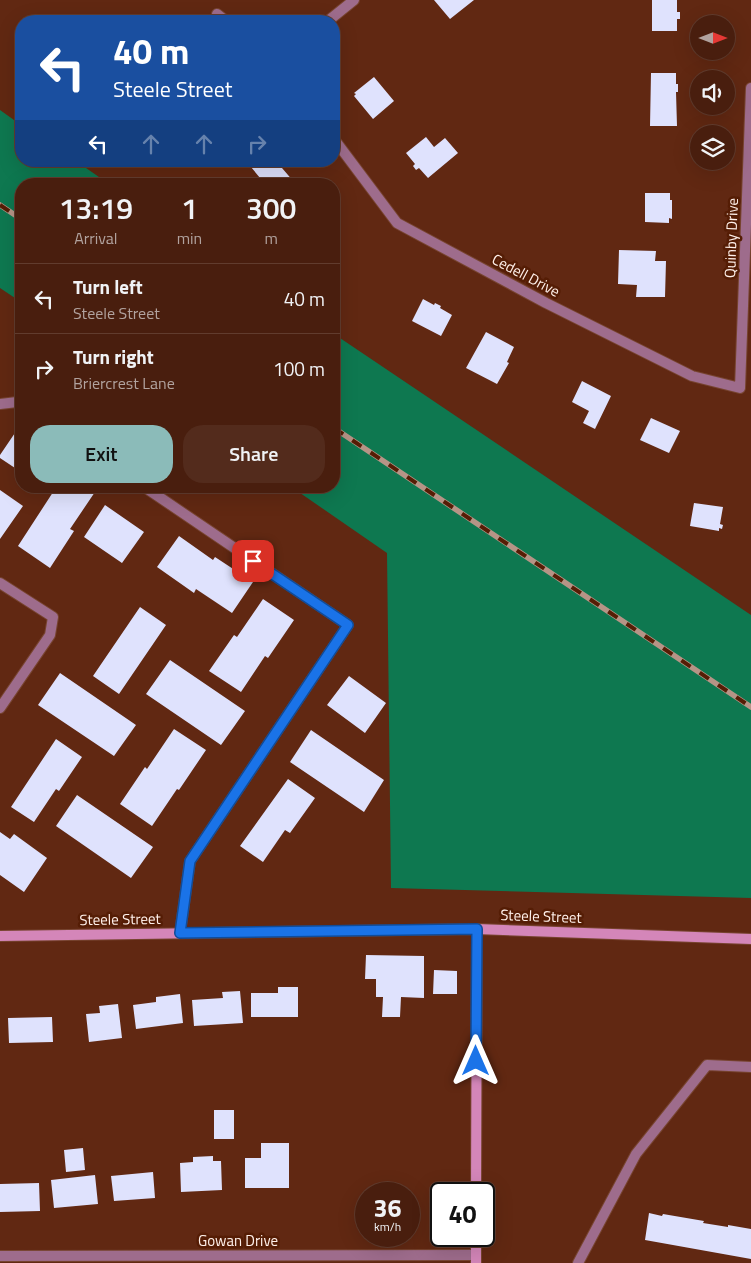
<!DOCTYPE html>
<style>
:root{--surface:#491e0e;--page:#532b1c;--text:#f1f3f6;--muted:#b1a29e;--line:#613c2e;--accent:#8bbbb9}
body{margin:0;font-family:"Titillium Web",sans-serif;background:var(--page);color:var(--text);height:100vh;display:flex;flex-direction:column;font-size:19px;white-space:nowrap}
*{box-sizing:border-box;margin:0}
p{font-size:16px;color:var(--muted)}
.icon{flex:none;width:28px;height:28px;fill:none;stroke:currentColor;stroke-width:2;stroke-linecap:round;stroke-linejoin:round}
.map{position:relative;flex:1;overflow:hidden}
.drawer{position:absolute;left:15px;top:178px;width:325px;height:315px;display:flex;flex-direction:column;background:var(--surface);border-radius:20px;box-shadow:0 5px 20px #0002,0 0 0 1px var(--line)}
.drawer>*{flex:none}
.top-card{position:absolute;left:15px;top:15px;width:325px;height:152px;border-radius:20px;box-shadow:0 5px 20px #0002,0 0 0 1px var(--line);background:#1a4fa0;color:#fff;overflow:hidden}
.needle{width:32px;rotate:90deg}
.buttons{position:absolute;left:690px;top:15px;display:grid;gap:10px}
.buttons a{display:grid;place-items:center;width:45px;height:45px;border-radius:50%;background:var(--surface);box-shadow:0 5px 20px #0002,0 0 0 1px var(--line);font-size:25px}
.speed{position:absolute;left:355px;top:1182px;display:flex;gap:10px;font-size:25px;font-weight:700;text-align:center}
.speed>*{display:grid;place-content:center;width:65px;height:65px;border-radius:50%;background:var(--surface);box-shadow:0 5px 20px #0002,0 0 0 1px var(--line);line-height:1}
.speed small{font-size:12px;font-weight:400}
.speed .limit{border:2px solid #111;border-radius:8px;background:#fff;color:#111}
.pin{position:absolute;display:grid;place-items:center;width:42px;height:42px;color:#fff;margin:-21px;border-radius:10px;box-shadow:0 2px 8px #0006}
.me{position:absolute;width:55px;margin:-28px;rotate:0deg;stroke-linejoin:round;filter:drop-shadow(0 0 4px #0008)}
.turn{display:flex;align-items:center;gap:18px;height:105px;padding:0 15px;font-size:22px}
.turn .icon{width:65px;height:65px;stroke-width:2.5}
.turn b{display:block;font-size:35px;line-height:42px}
.lanes{display:flex;align-items:center;height:48px;padding:0 15px;background:#0003;justify-content:center;gap:25px;direction:ltr}
.lanes .off{opacity:.35}
.eta{display:flex;justify-content:space-evenly;align-items:center;height:85px;text-align:center}
.eta b{font-size:30px;font-weight:600;line-height:35px}
.cta{display:flex;gap:10px;margin-top:auto;padding:10px 15px}
.cta a{flex:1;height:58px;border-radius:20px;background:var(--accent);color:#111;font-size:20px;font-weight:600;line-height:58px;text-align:center}
.cta a+a{background:var(--page);color:var(--text)}
ul{padding:0;list-style:none}
li{display:flex;align-items:center;gap:15px;height:70px;padding:0 15px;border-top:1px solid var(--line)}
li div{flex:1}
li b{display:block;font-size:19px}
li em{font-style:normal}
.map>svg:first-child{display:block}
</style>
<div class="map">
<svg width="751" height="1263" viewBox="0 0 751 1263">
<rect width="100%" height="100%" fill="#612812"/>
<!-- forest -->
<path fill="#0e7850" d="M0,110L21,125V161H76L109,184H21V302L0,288Z
M334,334L751,615V898L391,888L387,553L290,486H334Z"/>
<!-- building -->
<path fill="#dfe2fd" d="M434,0H474L450,19Z
M652,0H677V12H680V19H677V31H652Z
M651,73H676V84H678V92H676L677,126H650Z
M374,77L394,101L373,119L354,96L356,94L354,93Z
M426,137L434,147L445,138L458,153L428,178L419,168L416,170L413,166L415,164L406,153Z
M246,161H276L294,182L292,184H265Z
M645,193H670V200H672V219L669,218V223L645,222Z
M619,250L656,251L655,261H666L665,297H636L637,285L618,284Z
M423,299L434,305L435,303L441,306L440,308L452,315L441,336L412,321Z
M486,332L514,347L507,362L509,363L497,384L466,368Z
M582,381L611,396L595,429L583,423L589,411L572,402Z
M651,418L680,431L669,453L640,440Z
M21,424V472L0,458V455Z
M57,486H93L97,489L70,529L74,531L50,568L18,546Z
M0,490L23,506L0,539Z
M694,503L723,507L720,524L723,525L722,529L719,528V531L690,526Z
M105,505L144,532L122,563L84,537Z
M179,536L213,560L215,557L253,582L232,613L196,589L194,593L157,567Z
M263,599L294,620L268,658L265,656L241,692L209,671L234,635L237,637Z
M140,607L166,625L119,694L93,676Z
M170,660L245,711L221,745L146,694Z
M60,673L136,725L114,756L38,705Z
M349,676L386,703L365,733L327,705Z
M174,729L206,750L179,790L177,789L152,826L120,804L145,767L147,769Z
M311,730L384,780L364,812L290,762Z
M56,739L82,757L59,791L56,789L34,822L11,807Z
M288,779L315,798L290,833L285,830L263,862L240,846Z
M77,795L153,847L131,878L56,826Z
M0,832L10,839L14,834L47,858L24,892L0,875Z
M366,955L424,956V998L401,997L400,1017H382L383,997H376V979H365Z
M434,970L457,971V994H433Z
M278,987H298V1017H251V993H278Z
M240,991L243,1023L194,1026L192,1000L223,998L222,992Z
M180,994L183,1023L136,1029L133,1005L156,1002V997Z
M118,1004L122,1038L89,1042L86,1014L100,1013L99,1006Z
M52,1017L53,1042L9,1043L8,1018Z
M214,1110H234V1139H214Z
M261,1143H289V1188H245V1158H261Z
M83,1148L85,1170L66,1172L64,1150Z
M213,1156V1161H221L222,1190L181,1192L180,1163L193,1162V1157Z
M153,1172L155,1198L114,1201L111,1176Z
M95,1175L98,1204L54,1208L51,1180Z
M39,1183L40,1211L0,1212V1184Z
M649,1213L662,1216L663,1214L704,1221L703,1223L728,1227V1225L751,1229V1259L645,1240Z"/>
<g fill="none" stroke-linecap="round" stroke-linejoin="round">
<!-- street casing -->
<g stroke="#774430" stroke-width="12">
<path id="street" d="M217,14L226,21
M328,21L354,0
M334,139L397,223L546,303L692,376L740,388L751,88
M0,404L17,402L21,404
M143,486L348,625L190,861L180,933
M0,583L53,617L50,635L0,708
M0,1256L476,1255
M578,1263L636,1154L707,1065L751,1067"/>
</g>
<!-- secondary casing -->
<g stroke="#774430" stroke-width="12">
<path id="secondary" d="M0,936L477,929L751,939
M476,1194L477,929
M476,1263V1236"/>
</g>
<!-- street -->
<use href="#street" stroke="#9e6c8c" stroke-width="10"/>
<!-- secondary -->
<use href="#secondary" stroke="#d486b9" stroke-width="10"/>
<!-- rail casing -->
<g stroke="#b69486" stroke-width="5.5">
<path id="rail" d="M0,205L21,219
M334,428L751,707"/>
</g>
<!-- rail -->
<use href="#rail" stroke="#551d05" stroke-width="4" stroke-dasharray="11" stroke-linecap="butt"/>
</g>
<g fill="none" stroke-linecap="round" stroke-linejoin="round">
<!-- route casing -->
<g stroke="#114b97" stroke-width="12">
<path id="route" d="M253,561L348,625L190,861L180,933L477,929L476,1061"/>
</g>
<!-- route -->
<use href="#route" stroke="#1a73e8" stroke-width="9"/>
</g>
<g text-anchor="middle" dominant-baseline="central" stroke-width="5" stroke-linejoin="round" paint-order="stroke">
<!-- street labels -->
<g font-size="15" fill="#fff0ea" stroke="#551d05">
<text transform="translate(731 238) rotate(-88)">Quinby Drive</text>
<text transform="translate(526 275) rotate(28)">Cedell Drive</text>
<text transform="translate(541 916) rotate(2)">Steele Street</text>
<text transform="translate(120 919) rotate(-1)">Steele Street</text>
<text x="238" y="1240">Gowan Drive</text>
</g>
</g>
</svg>
<div class="buttons">
<a><svg class="needle" viewBox="-14 -14 28 28"><path d="M0-13l5 13h-10z" fill="#e53935"/><path d="M0 13l5-13h-10z" fill="#b1a29e"/></svg></a>
<a><svg class="icon" aria-label="sound" viewBox="0 0 24 24"><path d="M4 9h4l5-4v14l-5-4H4zM17 9q2 3 0 6"/></svg></a>
<a><svg class="icon" aria-label="layers" viewBox="0 0 24 24"><path d="M12 4l9 5-9 5-9-5zM3 14l9 5 9-5"/></svg></a>
</div>
<div class="speed"><div>36<small>km/h</small></div><div class="limit">40</div></div>
<div class="pin" style="left:253px;top:561px;background:#d93025"><svg class="icon" aria-label="arrive" viewBox="0 0 24 24"><path d="M6 21V4h12l-3 4 3 4H6"/></svg></div>
<svg class="me" style="left:476px;top:1061px" viewBox="-20 -20 40 40"><path d="M0-17L14 15 0 8-14 15z" fill="#1a73e8" stroke="#fff" stroke-width="4"/></svg>
<div class="top-card">
<div class="turn"><svg class="icon" aria-label="left" viewBox="0 0 24 24"><path d="M17 20v-9H6M10 6l-5 5 5 5"/></svg><div><b>40 m</b>Steele Street</div></div>
<div class="lanes"><svg class="icon" aria-label="left" viewBox="0 0 24 24"><path d="M17 20v-9H6M10 6l-5 5 5 5"/></svg><svg class="icon off" aria-label="ahead" viewBox="0 0 24 24"><path d="M12 20V5M6 11l6-6 6 6"/></svg><svg class="icon off" aria-label="ahead" viewBox="0 0 24 24"><path d="M12 20V5M6 11l6-6 6 6"/></svg><svg class="icon off" aria-label="right" viewBox="0 0 24 24"><path d="M7 20v-9h11M14 6l5 5-5 5"/></svg></div>
</div>
<section class="drawer">
<div class="eta">
<div><b>13:19</b><p>Arrival</p></div>
<div><b>1</b><p>min</p></div>
<div><b>300</b><p>m</p></div>
</div>
<ul>
<li><svg class="icon" aria-label="left" viewBox="0 0 24 24"><path d="M17 20v-9H6M10 6l-5 5 5 5"/></svg><div><b>Turn left</b><p>Steele Street</p></div><em>40 m</em></li>
<li><svg class="icon" aria-label="right" viewBox="0 0 24 24"><path d="M7 20v-9h11M14 6l5 5-5 5"/></svg><div><b>Turn right</b><p>Briercrest Lane</p></div><em>100 m</em></li>
</ul>
<div class="cta"><a>Exit</a><a>Share</a></div>
</section>
</div>
